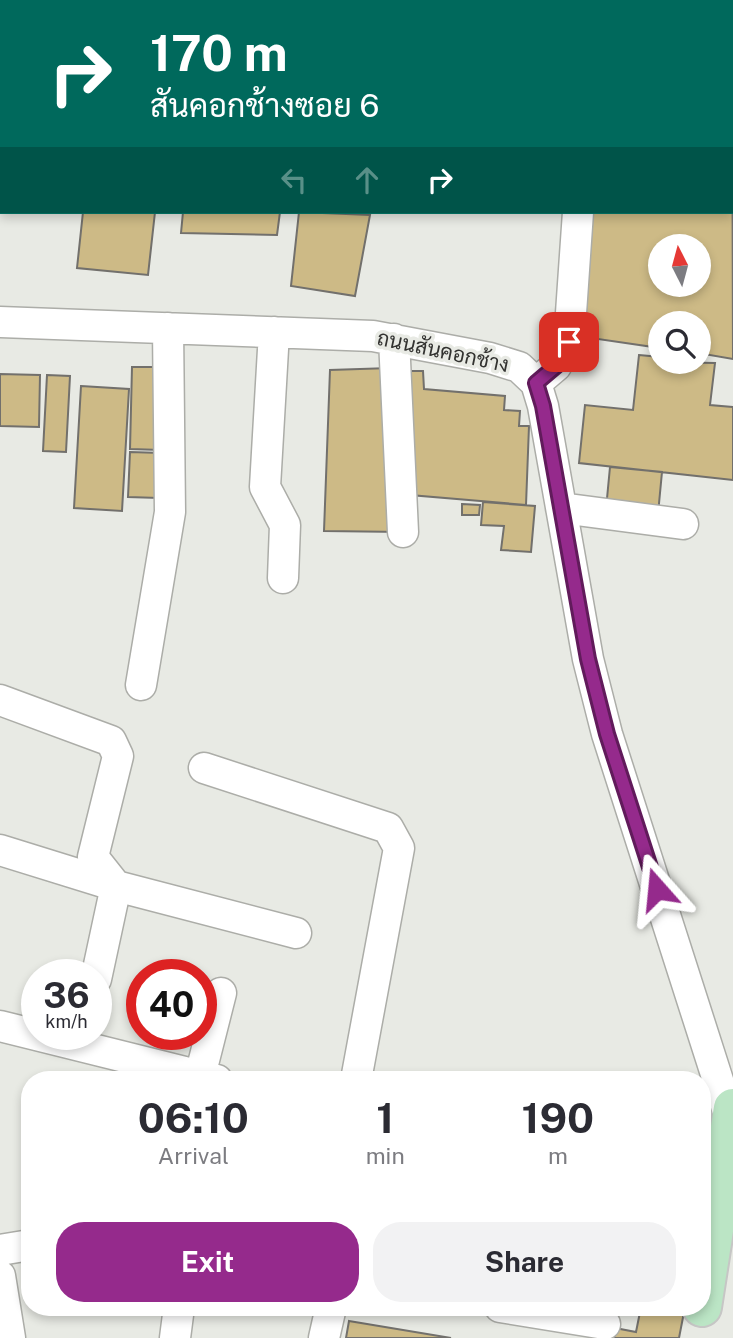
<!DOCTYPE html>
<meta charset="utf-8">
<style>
:root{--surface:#fff;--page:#f2f2f3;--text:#2b2b33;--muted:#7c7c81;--accent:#952a8c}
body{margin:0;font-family:"Public Sans",Sarabun,sans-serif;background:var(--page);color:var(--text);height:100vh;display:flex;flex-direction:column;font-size:26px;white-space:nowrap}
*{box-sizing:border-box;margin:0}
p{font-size:23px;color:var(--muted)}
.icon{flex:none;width:38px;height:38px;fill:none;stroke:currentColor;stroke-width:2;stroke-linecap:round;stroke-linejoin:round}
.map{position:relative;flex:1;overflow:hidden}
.details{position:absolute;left:21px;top:1071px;width:690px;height:245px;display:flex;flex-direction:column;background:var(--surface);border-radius:28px;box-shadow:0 4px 10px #0003}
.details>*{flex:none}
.top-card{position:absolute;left:0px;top:0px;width:733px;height:214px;box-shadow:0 4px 10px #0003;background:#00695c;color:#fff;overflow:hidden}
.needle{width:46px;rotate:354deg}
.tools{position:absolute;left:648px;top:234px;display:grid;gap:14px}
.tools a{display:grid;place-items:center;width:63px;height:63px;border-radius:50%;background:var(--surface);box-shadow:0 4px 10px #0003;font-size:35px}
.speed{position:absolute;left:21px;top:959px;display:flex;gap:14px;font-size:35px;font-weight:700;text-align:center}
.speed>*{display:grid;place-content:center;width:91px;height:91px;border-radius:50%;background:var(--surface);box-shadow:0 4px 10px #0003;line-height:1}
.speed small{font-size:18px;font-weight:400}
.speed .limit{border:10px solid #d22;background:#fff;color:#111}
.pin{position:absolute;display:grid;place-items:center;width:60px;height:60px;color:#fff;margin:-30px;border-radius:14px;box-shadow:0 4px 10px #0006}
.me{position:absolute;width:77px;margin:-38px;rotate:342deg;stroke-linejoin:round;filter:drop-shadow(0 0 5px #0008)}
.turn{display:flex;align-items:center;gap:24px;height:147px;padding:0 35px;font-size:32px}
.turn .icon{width:91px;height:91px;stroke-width:2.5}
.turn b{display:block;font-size:49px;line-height:60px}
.lanes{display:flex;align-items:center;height:66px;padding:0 35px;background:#0003;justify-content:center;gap:35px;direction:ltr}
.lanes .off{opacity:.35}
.eta{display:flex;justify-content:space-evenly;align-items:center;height:119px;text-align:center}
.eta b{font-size:42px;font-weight:700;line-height:49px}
.button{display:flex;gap:14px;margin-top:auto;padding:14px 35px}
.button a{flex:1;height:80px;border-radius:28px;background:var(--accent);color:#fff;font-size:28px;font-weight:700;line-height:80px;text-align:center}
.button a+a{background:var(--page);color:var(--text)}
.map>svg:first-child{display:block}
</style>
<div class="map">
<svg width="733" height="1338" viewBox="0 0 733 1338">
<rect width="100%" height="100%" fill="#e8eae4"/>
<!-- building -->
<path fill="#cdba86" stroke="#72706c" stroke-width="2" fill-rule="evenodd" d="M208,0H305L208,2Z
M732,14L733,359L698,353V324H660V348L584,337L591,212H732ZM660,247H698V285H660Z
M0,30H2V125H0Z
M83,212H155L148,275L77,268Z
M183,212H280L277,235L181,233Z
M299,212L370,215L355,296L291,286Z
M639,355L660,357V362L715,363L710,405L733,407V480L579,463L585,405L633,410Z
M132,367H163L161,450L130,449Z
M390,368L403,532L324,531L330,370Z
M406,371H423L424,389L505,396L504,410L520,411L519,426H529L526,505L410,495Z
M0,374L40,375L39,427L0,426Z
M47,375L70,376L66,452L43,451Z
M81,386L129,389L122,511L74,508Z
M130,452L161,453L159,498L128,497Z
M610,467L662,472L658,514L606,509Z
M483,502L535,506L531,552L501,550L504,526L481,525Z
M462,504L480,505L479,515H462Z
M641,1307H685L679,1338H614L615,1328L636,1332Z
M349,1321L451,1338H346Z"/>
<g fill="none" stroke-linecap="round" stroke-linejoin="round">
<!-- minor casing -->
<g stroke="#acada8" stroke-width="33">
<path id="minor" d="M359,2V0
M584,2L585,0
M0,322L373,336L490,358L519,367L536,383L543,406L588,659L607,734L731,1121
M274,332L265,487L285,525L283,578
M394,339L403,532
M536,383L556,366L569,342L578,212
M561,508L683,524
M141,685L170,512L168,328
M0,700L111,741L118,756L93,857L116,886L96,979
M204,768L388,828L399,848L356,1080
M0,850L116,886L296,933
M0,1026L217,1080
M200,1076L221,993
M0,1250L30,1245
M0,1276L10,1338
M500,1307L605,1324
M175,1338L179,1307
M324,1338L331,1307"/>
</g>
<!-- major casing -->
<g stroke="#c6c6c5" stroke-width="42">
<path id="major" d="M702,1307L733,1108"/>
</g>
<!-- minor -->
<use href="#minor" stroke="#fff" stroke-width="30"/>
<!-- major -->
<use href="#major" stroke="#bbe5c5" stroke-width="38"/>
</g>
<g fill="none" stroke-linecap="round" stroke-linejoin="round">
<!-- route casing -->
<g stroke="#611b5b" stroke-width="18">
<path id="route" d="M569,342L556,366L536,383L543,406L588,659L607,734L657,889"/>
</g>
<!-- route -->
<use href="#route" stroke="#952a8c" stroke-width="12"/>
</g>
<g text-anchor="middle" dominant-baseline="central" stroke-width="7" stroke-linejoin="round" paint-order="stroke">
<!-- street labels -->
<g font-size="21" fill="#323230" stroke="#e8eae4">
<text transform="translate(443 351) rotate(12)">ถนนสันคอกช้าง</text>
</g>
</g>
</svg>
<div class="tools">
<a><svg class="needle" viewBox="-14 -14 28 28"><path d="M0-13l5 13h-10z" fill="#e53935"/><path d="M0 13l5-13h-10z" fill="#7c7c81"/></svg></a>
<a><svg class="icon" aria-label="search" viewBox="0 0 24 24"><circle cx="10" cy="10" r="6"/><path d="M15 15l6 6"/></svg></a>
</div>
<div class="speed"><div>36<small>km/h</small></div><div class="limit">40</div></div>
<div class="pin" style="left:569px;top:342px;background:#d93025"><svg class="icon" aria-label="arrive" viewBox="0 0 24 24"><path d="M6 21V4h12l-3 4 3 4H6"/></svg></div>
<svg class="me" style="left:657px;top:889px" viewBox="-20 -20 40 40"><path d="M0-17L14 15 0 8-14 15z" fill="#952a8c" stroke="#fff" stroke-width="4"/></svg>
<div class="top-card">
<div class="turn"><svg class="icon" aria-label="right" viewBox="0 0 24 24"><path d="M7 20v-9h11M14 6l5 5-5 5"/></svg><div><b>170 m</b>สันคอกช้างซอย 6</div></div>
<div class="lanes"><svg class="icon off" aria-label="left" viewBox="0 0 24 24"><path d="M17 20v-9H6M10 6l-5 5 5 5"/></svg><svg class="icon off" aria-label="ahead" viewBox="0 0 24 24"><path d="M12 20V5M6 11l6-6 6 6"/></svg><svg class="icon" aria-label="right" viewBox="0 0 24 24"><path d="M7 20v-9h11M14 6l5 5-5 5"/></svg></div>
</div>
<section class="details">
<div class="eta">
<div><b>06:10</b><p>Arrival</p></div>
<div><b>1</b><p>min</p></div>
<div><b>190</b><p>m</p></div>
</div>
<div class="button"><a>Exit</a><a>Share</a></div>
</section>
</div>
